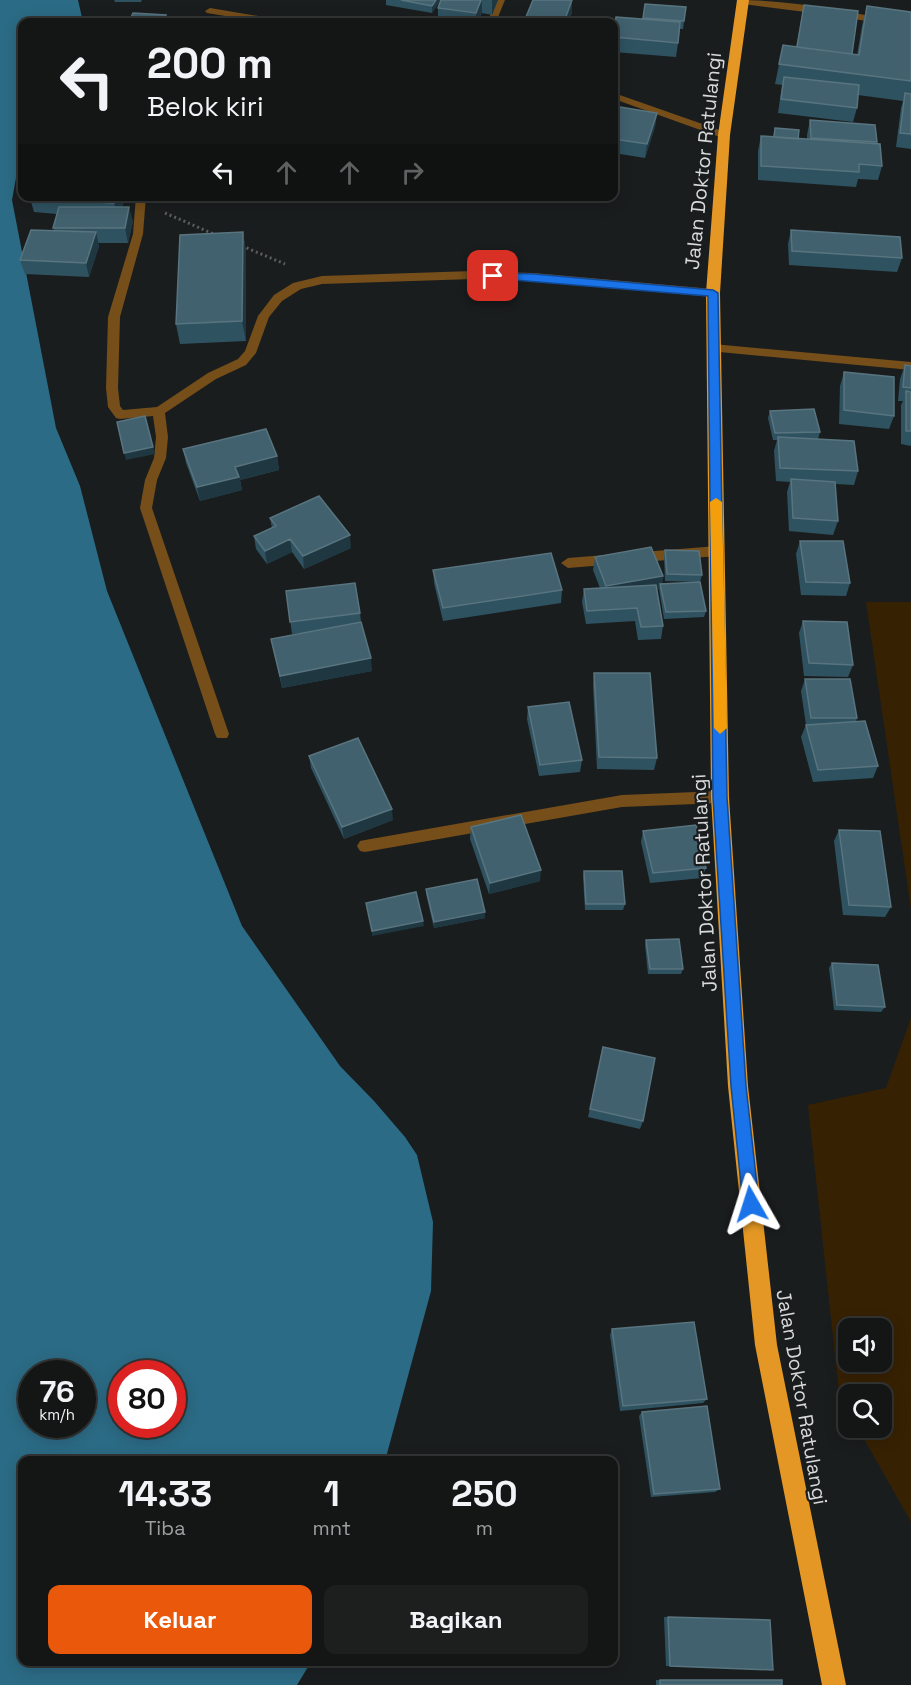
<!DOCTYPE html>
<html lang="id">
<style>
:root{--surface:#141616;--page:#1d1f1f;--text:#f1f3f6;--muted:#9d9fa1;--line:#333535;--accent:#ea580c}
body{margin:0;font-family:"Space Grotesk",sans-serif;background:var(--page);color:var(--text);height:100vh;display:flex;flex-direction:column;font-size:22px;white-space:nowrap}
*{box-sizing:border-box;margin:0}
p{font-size:20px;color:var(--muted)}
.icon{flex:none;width:33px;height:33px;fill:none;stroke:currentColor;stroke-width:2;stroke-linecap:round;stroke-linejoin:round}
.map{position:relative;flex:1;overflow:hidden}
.sheet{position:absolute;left:18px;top:1456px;width:600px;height:210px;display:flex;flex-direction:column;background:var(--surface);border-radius:12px;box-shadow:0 3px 15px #0003,0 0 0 2px var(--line)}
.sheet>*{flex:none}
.top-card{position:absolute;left:18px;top:18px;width:600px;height:183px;border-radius:12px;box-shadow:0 3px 15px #0003,0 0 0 2px var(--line);background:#141616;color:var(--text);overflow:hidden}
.tools{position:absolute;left:838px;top:1318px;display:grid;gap:12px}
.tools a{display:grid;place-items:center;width:54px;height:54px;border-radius:12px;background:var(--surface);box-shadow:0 3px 15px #0003,0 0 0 2px var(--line);font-size:30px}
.speed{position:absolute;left:18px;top:1360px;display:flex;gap:12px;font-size:30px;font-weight:700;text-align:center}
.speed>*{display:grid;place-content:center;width:78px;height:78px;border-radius:50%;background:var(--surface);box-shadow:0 3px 15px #0003,0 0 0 2px var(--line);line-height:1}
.speed small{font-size:15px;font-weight:400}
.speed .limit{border:9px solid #d22;background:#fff;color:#111}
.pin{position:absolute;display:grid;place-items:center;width:51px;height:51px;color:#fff;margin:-26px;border-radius:12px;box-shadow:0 3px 9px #0006}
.me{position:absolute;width:66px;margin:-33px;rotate:354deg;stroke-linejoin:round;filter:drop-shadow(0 0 4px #0008)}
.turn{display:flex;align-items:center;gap:21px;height:126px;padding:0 30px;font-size:27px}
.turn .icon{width:78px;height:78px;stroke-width:2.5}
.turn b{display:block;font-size:42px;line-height:51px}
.lanes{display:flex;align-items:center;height:57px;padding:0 30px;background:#0003;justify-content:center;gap:30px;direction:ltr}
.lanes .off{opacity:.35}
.eta{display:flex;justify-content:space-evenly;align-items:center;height:102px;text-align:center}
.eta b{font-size:36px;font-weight:800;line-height:42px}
.primary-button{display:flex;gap:12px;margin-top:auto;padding:12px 30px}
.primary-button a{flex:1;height:69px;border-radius:12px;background:var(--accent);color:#fff;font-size:24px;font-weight:800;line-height:69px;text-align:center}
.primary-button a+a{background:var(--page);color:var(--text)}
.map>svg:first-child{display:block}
</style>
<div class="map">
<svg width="911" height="1685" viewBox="0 0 911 1685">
<rect width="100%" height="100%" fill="#1a1d1e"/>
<!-- green -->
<path fill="#372103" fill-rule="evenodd" d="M866,602H911V909Z
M911,1018V1522L858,1428H882V1395H849V1411L839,1393L808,1105L886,1088ZM849,1329H882V1362H849Z"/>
<!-- water -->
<path fill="#2c6b85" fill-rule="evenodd" d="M0,0H78L83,22H22V167L16,178L12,200L56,428L80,486L107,591L242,926L340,1066L374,1101L405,1137L417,1155L433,1222L431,1291L385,1461H22V1662H311L297,1685H0ZM32,1374H82V1425H32ZM122,1374H172V1425H122Z"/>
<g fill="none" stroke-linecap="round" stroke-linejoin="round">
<!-- path -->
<path stroke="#5b5d5e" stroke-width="3" stroke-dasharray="2 3" stroke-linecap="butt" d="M165,213L216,235
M242,246L285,264"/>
<!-- street -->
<path fill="#754e1a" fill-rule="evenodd" d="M495,0H505L496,22H488Z
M739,0C796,0 855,13 911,24V30L845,17L743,4Z
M210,8L276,19L281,22H262L207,13L205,11Z
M614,93L728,133L729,135L720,137L614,99Z
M136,196H146L143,234L120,317L118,388L120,406L123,410L157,407L208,373L238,359L245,351L258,316L274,295L293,283L322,276L473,271L534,273L713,289L719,293L713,297L534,281L473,279L322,284L301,289L282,301L269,317L256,353L246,365L216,379L165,413L168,437L166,458L157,480L152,508L229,734L227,738H217L215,734L140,508L145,480L154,458L156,437L153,416L120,419L116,418L108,407L106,388L108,317L133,234Z
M713,344L911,362V370L709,351L707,348Z
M717,546L724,551L717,556L568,568L561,563L568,558Z
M720,791L725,793L727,797L725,801L720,803L622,807L365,852L360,851L357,846L360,841L365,840L622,795Z"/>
<!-- highway -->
<path fill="#e49724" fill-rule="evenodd" d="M737,0H749L730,135L720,293L729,797L748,1086L777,1345L846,1685H822L755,1345L728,1086L711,797L706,293L718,135Z"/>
</g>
<!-- wall -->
<path fill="#2f5261" d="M114,0H142L141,2H115Z
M386,0H440V1L432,13L386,5Z
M441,0H498L492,15L482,13L478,22H438V8Z
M645,4L686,7L683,29H680L676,57L614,52V29L643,19Z
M804,5L852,54L857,55L862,26L867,6L911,12V149L896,147L901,108L903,101L858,95L857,108L853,122L778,113L782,85L775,84L783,45L796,47Z
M572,13L568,22H526V17Z
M614,106L657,113L655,127L645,158L614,153Z
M810,120L877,142V144L882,166L878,180L858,179L856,187L758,180V151L761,136L773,137L775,128L798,139H807V135Z
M126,196L122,207L133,221L128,243H98L99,246L89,277L25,274L20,260L54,230L53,228L57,214L34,212L30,198Z
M791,230L902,258L897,272L789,265L788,244Z
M243,232L246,252V341L180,344L176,324Z
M905,365L911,366V446L901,444V405L903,401H898L900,379Z
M844,372L894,416L889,429L839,424L840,386Z
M770,411L820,432L818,439L858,471L854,485L835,484L838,521L833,535L789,531L787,492L790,482L776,481L774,451L777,440H773L768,418Z
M183,449L277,456L279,470L240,480L242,490L200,501L186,463Z
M270,518L351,548L304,569L292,552L267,564L256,549L254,536L272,528Z
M800,541L850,583L846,596L801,595L796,554Z
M665,550L702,575L700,582L665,581L664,557Z
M595,557L663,576L662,584L706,611L704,617L664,619L659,589H656L663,626L661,639L638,640L635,621L586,624L582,602L584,589L600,588L593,570Z
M433,570L562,590L561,603L443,621L434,583Z
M286,591L360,613L361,622L372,671L282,688L271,639L303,633L292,634Z
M803,621L853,665L848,677L804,676L799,633Z
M594,673L657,758L654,770L597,769L593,685Z
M805,679L857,718L856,722L878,766L873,778L813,782L801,737L806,725L801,691Z
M528,707L582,760L580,772L539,776L527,719Z
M309,756L393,820L344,839L311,768Z
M471,827L540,881L489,894L470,839Z
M839,830L891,907L885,917L843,915L834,841Z
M643,831L706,868L702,878L650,883L641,842Z
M584,871L625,904L623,910H585L583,877Z
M426,889L485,918L434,928L426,894Z
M646,940L683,969L681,974H648L645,945Z
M832,963L885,1007L881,1012L834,1010L829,968Z
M601,1056L643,1121L640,1129L588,1117Z
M612,1329L707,1399L703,1403L620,1411L610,1335Z
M642,1412L720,1489L715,1492L651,1497L639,1416Z
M664,1617H668L773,1670L666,1666Z
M656,1680H782V1685H656Z"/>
<!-- shaded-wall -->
<path fill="#1f3741" d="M436,0H440V1L432,13V6Z
M482,0V13L478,22H476V13Z
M492,0H498L492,15Z
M572,0V13L568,22H564Z
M166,15L167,22H163Z
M657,113L655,127L645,158L647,144Z
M117,196H126L118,218L114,203Z
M129,207L133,221L128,243L125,228Z
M96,232L99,246L89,277L86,263Z
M243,232L246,252V341L242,321Z
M153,447L155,454L126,460L124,453Z
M277,456L279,470L240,480L242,490L200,501L197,487L235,467Z
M350,535L351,548L304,569L303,556Z
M290,539L292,552L267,564L265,551Z
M663,576L661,588L660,584L659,589L605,599L606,586Z
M371,658L372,671L282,688L280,676Z
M392,809L393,820L344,839L342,827Z
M541,870L540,881L489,894L490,883Z
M485,912V918L434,928V922Z
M423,921L424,926L372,936V931Z"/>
<!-- building -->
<path fill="#41616e" stroke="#58747f" stroke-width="1.5" d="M401,0H436L432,6Z
M441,0H481L476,13L438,8Z
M533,0H572L564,22L526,17Z
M645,4L686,7L684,21L643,18Z
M804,5L858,11L852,54L797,47Z
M867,6L911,12V81L779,64L783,45L859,55Z
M133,13L166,15L163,22H129Z
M616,17L680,22L678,43L614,37V29Z
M784,77L859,85L857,108L781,99Z
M905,93L911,94V134L900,133Z
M614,106L657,113L647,144L614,139Z
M810,120L875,125L877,142L811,138Z
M775,128L799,130L798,139L774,137Z
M761,136L880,144L882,166L859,164V172L761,166Z
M31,196H117L114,203L30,198Z
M59,207H129L125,228H53Z
M31,230L96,232L86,263L20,260Z
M791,230L900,237L902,258L792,251Z
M243,232L242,321L176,324L180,235Z
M905,365L911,366V388L903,387Z
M844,372L894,377V416L844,410Z
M906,391L911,392V431H906Z
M814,409L820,432L775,433L770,411Z
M145,416L153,447L124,453L117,422Z
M266,429L277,456L235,467L239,477L197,487L183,449Z
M778,437L854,441L858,471L780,468Z
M791,479L835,482L838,521L793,518Z
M319,496L350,535L303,556L290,539L265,551L254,536L276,526L270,518Z
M800,541H843L850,583L806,582Z
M651,547L663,576L606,586L595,557Z
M665,550L699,551L702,575L667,574Z
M551,553L562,590L443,608L433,570Z
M700,582L706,611L666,612L660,584Z
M355,583L360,613L290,622L286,591Z
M656,585L663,626L641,627L637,608L587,611L584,589Z
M803,621L847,622L853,665L809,663Z
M361,622L371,658L280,676L271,639Z
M594,673H650L657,758L599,757Z
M805,679H850L857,718H811Z
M569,702L582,760L540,765L528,707Z
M865,721L878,766L818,770L806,725Z
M358,738L392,809L342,827L309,756Z
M521,815L541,870L490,883L471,827Z
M696,825L706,868L653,873L643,831Z
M839,830L880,831L891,907L849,905Z
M584,871H622L625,904H586Z
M477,879L485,912L434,922L426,889Z
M416,892L423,921L372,931L366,903Z
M679,939L683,969H650L646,940Z
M832,963L878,965L885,1007L837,1005Z
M603,1047L655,1058L643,1121L590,1109Z
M694,1322L707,1399L623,1406L612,1329Z
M707,1406L720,1489L654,1494L642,1412Z
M668,1617L770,1620L773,1670L670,1666Z
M660,1680H782V1685H660Z"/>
<!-- route -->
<path fill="#1a73e8" stroke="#114b97" stroke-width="1.5" d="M493,273L534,274L713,290L718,293L727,797L746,1086L759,1204L757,1209L751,1212L745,1209L743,1204L731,1086L713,797L708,296L489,278L488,276Z"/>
<!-- slow -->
<path fill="#f59e0b" d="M716,498L722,502L727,728L720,734L714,728L710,502Z"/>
<g text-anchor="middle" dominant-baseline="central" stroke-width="4.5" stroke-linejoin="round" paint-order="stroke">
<!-- street labels -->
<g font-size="20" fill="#d7d9da" stroke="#1a1d1e">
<text transform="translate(703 161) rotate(-84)">Jalan Doktor Ratulangi</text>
<text transform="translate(704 883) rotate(-93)">Jalan Doktor Ratulangi</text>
<text transform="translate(802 1397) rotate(80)">Jalan Doktor Ratulangi</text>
</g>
</g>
</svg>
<div class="tools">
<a><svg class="icon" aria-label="sound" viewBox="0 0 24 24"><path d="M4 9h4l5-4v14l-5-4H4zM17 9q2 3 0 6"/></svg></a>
<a><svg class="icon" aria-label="search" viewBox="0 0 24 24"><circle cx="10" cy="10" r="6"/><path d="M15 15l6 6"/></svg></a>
</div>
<div class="speed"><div>76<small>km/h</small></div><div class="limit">80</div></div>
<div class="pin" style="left:493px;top:276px;background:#d93025"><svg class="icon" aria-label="arrive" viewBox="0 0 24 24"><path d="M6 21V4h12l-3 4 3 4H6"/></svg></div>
<svg class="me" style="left:751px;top:1204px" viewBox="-20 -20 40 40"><path d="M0-17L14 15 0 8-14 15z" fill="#1a73e8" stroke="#fff" stroke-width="4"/></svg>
<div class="top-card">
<div class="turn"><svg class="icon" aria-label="left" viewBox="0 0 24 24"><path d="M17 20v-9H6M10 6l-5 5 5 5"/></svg><div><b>200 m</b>Belok kiri</div></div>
<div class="lanes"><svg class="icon" aria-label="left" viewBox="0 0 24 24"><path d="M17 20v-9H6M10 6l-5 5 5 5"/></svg><svg class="icon off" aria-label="ahead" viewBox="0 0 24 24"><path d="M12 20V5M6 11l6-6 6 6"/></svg><svg class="icon off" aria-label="ahead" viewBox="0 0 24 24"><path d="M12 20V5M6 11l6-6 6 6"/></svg><svg class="icon off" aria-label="right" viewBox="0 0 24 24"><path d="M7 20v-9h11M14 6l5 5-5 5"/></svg></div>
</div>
<section class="sheet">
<div class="eta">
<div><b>14:33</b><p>Tiba</p></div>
<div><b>1</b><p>mnt</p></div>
<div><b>250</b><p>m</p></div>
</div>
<div class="primary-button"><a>Keluar</a><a>Bagikan</a></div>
</section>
</div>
